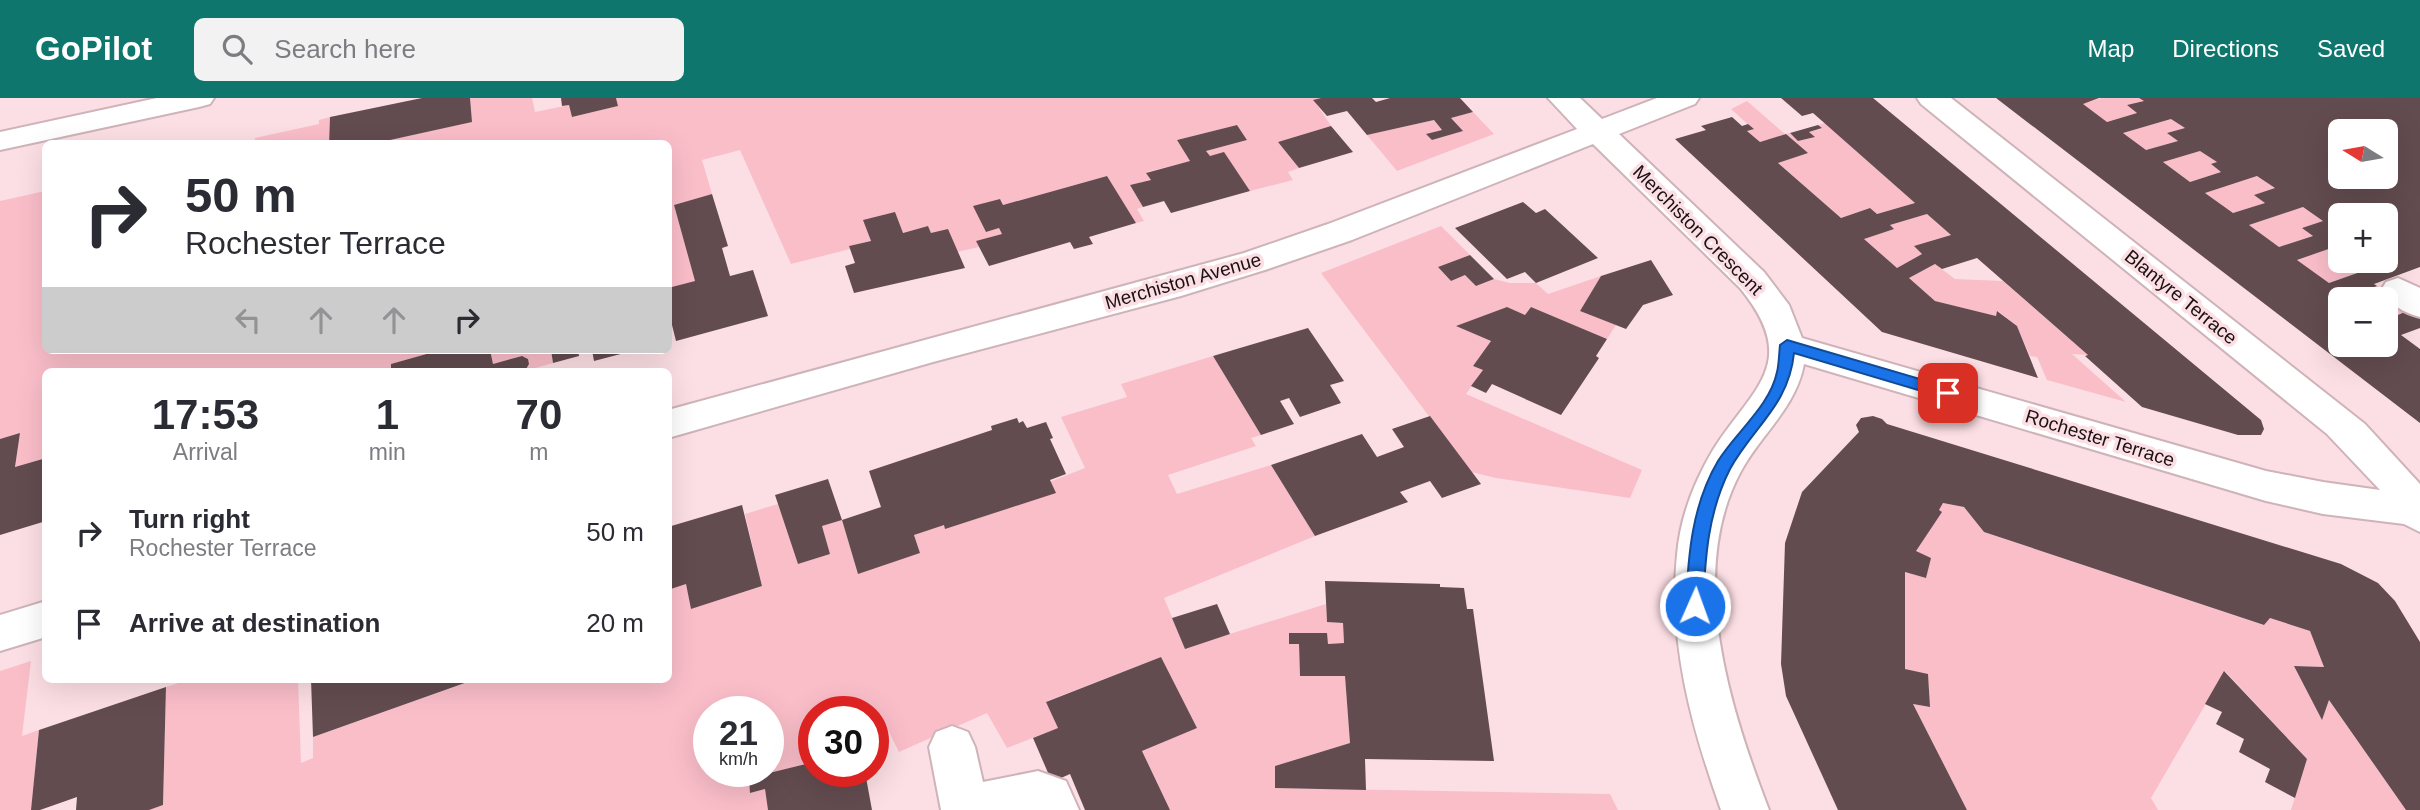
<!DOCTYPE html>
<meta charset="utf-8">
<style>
:root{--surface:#fff;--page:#f2f2f3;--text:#2b2b33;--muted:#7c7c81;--accent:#0f766e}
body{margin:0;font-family:Helvetica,sans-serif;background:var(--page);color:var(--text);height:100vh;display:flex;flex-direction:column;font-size:26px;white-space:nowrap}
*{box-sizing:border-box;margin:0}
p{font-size:23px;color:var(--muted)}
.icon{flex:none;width:38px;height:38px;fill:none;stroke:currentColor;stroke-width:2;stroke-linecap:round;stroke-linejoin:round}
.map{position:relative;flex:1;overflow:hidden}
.sheet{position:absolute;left:42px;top:270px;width:630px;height:315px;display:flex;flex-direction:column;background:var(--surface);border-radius:10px;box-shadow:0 7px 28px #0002}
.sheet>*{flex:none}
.hud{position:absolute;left:42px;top:42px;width:630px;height:214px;border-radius:10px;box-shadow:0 7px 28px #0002;background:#fff;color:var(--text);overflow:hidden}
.needle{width:46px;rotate:281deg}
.controls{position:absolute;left:2328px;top:21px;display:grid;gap:14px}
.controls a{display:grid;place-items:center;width:70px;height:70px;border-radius:10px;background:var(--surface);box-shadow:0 7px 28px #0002;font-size:35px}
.speed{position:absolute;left:693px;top:598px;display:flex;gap:14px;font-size:35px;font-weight:700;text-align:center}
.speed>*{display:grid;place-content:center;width:91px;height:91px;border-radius:50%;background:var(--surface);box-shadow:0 7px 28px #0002;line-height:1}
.speed small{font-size:18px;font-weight:400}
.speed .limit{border:10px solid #d22;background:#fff;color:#111}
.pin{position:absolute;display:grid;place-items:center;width:60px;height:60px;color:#fff;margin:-30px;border-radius:14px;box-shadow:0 4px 10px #0006}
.me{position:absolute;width:77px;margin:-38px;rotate:2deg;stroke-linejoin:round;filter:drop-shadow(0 0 5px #0008)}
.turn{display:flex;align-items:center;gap:24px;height:147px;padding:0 28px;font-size:32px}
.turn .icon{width:91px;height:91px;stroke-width:2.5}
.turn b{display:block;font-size:49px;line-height:60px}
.lanes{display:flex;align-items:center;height:66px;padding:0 28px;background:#0003;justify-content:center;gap:35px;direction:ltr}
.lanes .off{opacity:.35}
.eta{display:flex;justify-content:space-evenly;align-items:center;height:119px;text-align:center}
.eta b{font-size:42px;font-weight:700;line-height:49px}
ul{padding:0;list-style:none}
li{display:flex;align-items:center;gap:21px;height:91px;padding:0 28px}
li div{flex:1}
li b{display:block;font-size:26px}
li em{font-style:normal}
header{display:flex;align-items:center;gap:42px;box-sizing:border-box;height:98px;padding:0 35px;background:var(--accent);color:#fff}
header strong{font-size:33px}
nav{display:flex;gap:38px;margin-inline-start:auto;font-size:24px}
.search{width:490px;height:63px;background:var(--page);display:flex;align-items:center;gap:18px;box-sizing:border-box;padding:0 24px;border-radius:10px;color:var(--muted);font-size:26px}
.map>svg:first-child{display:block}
</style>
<header>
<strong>GoPilot</strong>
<div class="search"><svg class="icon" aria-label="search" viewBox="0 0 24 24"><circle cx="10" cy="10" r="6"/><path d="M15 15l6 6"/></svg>Search here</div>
<nav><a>Map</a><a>Directions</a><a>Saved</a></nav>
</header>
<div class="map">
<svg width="2420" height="712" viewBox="0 0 2420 712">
<rect width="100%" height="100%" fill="#fcdfe4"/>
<!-- green -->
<path fill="#fabec9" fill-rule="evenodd" d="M470,0H532L535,14L569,7L572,19L618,8L616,0H1321L1314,2L1331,28L1278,44L1299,70L1288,74L1293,82L1250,93L1224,55L1210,58L1206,53L1247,42L1237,27L1177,42L1190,63L1147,74L1151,82L1130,87L1143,109L1137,111L1144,123L1136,125L1107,78L1003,107L1000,101L986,134L999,130L1002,136L977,143L979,149L957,154L931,135L928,128L903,135L864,122L871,143L849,148L850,151L791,166L740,52L702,62L712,96L674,107L695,183L669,190L668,46H372L471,24Z
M2102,0H2139L2144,3L2128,7L2137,15L2107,24L2082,6Z
M1747,3L1785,36L1790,35L1799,43L1814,39L1809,34L1821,31L1818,27L1825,25L1915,105L1877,116L1870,110L1841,120L1778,65L1807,55L1786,36L1760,44L1747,33L1753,31L1731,11Z
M1473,14L1494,36L1397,73L1367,37L1434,22L1442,32L1427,36L1432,42L1462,33L1451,20Z
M330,19L329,45L255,46V40L319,26V22Z
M2171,21L2185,30L2168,35L2178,43L2146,52L2123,35Z
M2200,53L2217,64L2212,67L2221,74L2190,84L2163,64Z
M2257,78L2275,90L2255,97L2265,105L2233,115L2205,95Z
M45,93L46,252H430V255L391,266V273H46L45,360L15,369L20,336L0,341V103Z
M2303,109L2323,123L2303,130L2313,138L2279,149L2249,127Z
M1927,116L1951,137L1915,148L1922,156L1897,170L1864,141L1890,127Z
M1441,128L1470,157L1438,169L1451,183L1465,177L1476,188L1494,181L1510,185H1536L1548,196L1601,178L1580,213L1616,227L1607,241L1531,209L1525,217L1507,209L1457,228L1491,243L1473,268L1483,272L1466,296L1642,372L1630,400L1496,380L1471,374L1321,175Z
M2340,147V163H2356L2352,165L2363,173L2329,185L2297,162Z
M1935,166L1955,181L2003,183L2088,257L2072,256L2126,304L2047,282L2037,259L2030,258L2017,228L1998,213L1996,218L1935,203L1909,180Z
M2377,188L2411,211L2385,223V201H2351L2348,199Z
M490,252H551L553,265L525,273L529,266L528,261L521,258L493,266Z
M1213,258L1261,337L1251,340L1256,348L1168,377L1177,396L1271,367L1315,438L1164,500L1185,550L1326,506L1327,524L1343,525L1344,545L1328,546L1326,535H1289L1299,546L1300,578H1345L1350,645L1275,668L1276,690L1610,696L1618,712H1170L1142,653L1196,630L1161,559L1047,603L1058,630L1007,650L987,615L899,654L880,616L873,619V614H814V664L750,680V695L765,691L768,712H149L163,707L166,589L191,581H298L301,665L313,660V639L477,581H668L669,492L686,486L691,511L762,488L745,416L778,406L798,466L830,456L822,428L842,422L858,475L920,455L914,437L1085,370L1061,319L1127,299L1121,286ZM709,614H768V674H709Z
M1943,405L1964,409L1984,434L2263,527L2270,520L2310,533L2324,569L2295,568L2322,621L2329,602L2406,712H2291L2307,661L2225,573L2151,700L2158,712H1967L1913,606L1929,609L1928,577L1905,571V474L1926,480L1930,460L1916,453Z
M31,563L22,638L39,632L31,712H0V573Z"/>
<!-- building -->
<path fill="#634c50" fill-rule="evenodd" d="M422,0H470L472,24L372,46H329L330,19Z
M561,0H616L618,8L572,19L569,7L562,8Z
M1321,0H1372L1376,4L1390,0H1460L1473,14L1451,20L1463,33L1432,42L1426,36L1442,32L1434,22L1367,37L1347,13L1327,18L1313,2Z
M1781,0H1873L2261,322L2264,331L2261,337H2238L2142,309L2085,258L2088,257L1977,160L1942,171L1935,166L1909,180L1935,203L1996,218L1997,213L2017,228L2038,280L1882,234L1675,41L1706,32L1701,28L1732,19L1742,28L1748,26L1754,31L1747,33L1760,44L1786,36L1808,55L1778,65L1841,120L1870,110L1877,116L1915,105L1813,15L1802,18ZM1927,116L1951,137L1914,148L1922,156L1897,170L1864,141L1894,131L1890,127Z
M1996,0H2099L2083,6L2107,24L2137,15L2127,7L2144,3L2139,0H2420V169L2374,186L2377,188L2348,199L2351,201H2340V247H2385V223L2411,211L2420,218V230L2401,237L2420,251V325ZM2171,21L2185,30L2167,35L2178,43L2146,52L2123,35ZM2340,33H2385V79H2340ZM2200,53L2217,64L2211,66L2221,74L2190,84L2163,64ZM2257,78L2275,90L2254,97L2265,105L2233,115L2205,95ZM2303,109L2323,123L2302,130L2313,138L2279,149L2249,127ZM2340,117H2385V163L2351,165L2363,173L2329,185L2297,162L2340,147Z
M1237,27L1247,42L1206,53L1210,58L1224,54L1250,93L1171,115L1164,103L1143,109L1130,87L1151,82L1146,75L1190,63L1177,42Z
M1818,27L1822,30L1809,34L1815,39L1798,43L1790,35Z
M1331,28L1353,54L1299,70L1278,44Z
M1107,78L1136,125L1089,139L1093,146L1074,151L1070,144L989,168L976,143L1002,136L999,130L986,134L973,108L1000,101L1003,107Z
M712,96L728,148L722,150L730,178L753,172L768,218L676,243L668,211V190L695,183L674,107Z
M1523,104L1536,115L1545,111L1598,160L1536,185L1525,174L1507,181L1455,130Z
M895,114L903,135L928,128L931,135L948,131L965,170L854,195L845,168L855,165L849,148L871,143L863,122Z
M1470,157L1494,181L1476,188L1465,177L1451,183L1438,169Z
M1651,162L1673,197L1643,207L1626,231L1580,213L1601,178Z
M1507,209L1525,217L1531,209L1607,241L1596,258L1599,260L1561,317L1492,286L1486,295L1471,288L1483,272L1473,268L1491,243L1456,228Z
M1308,230L1344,283L1330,287L1341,305L1300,319L1289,300L1280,303L1294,326L1261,337L1213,258Z
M430,252H490L493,266L522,258L528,261L529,266L525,273H391V266L430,255Z
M551,252H578L579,258L553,265Z
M592,252H632V253L594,263Z
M1430,318L1481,386L1442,400L1430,383L1400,394L1408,404L1315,438L1271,367L1362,336L1377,359L1404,349L1392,331Z
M1873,318L1882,321L1887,326L2341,466L2378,485L2395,503L2420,544V712H2406L2329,602L2322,622L2294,568L2324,569L2310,533L2270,520L2264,527L1984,434L1964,409L1943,405L1939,412L1942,414L1916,453L1931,460L1926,480L1905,474V571L1928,576L1930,609L1913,606L1967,712H1838L1786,598L1781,566L1785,445L1802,394L1859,334L1856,327L1861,320Z
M1017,320L1019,325L1023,323L1027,330L1046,324L1053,340L1050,341L1066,376L1050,382L1056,395L945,431L944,427L914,437L920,455L858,476L842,422L881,409L869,373L992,332L991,328Z
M20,335L15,369L46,360V423L0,437V341Z
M828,381L842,422L822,428L830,456L798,466L775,397Z
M742,407L762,488L691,511L686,486L668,492V429Z
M1325,483L1440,486V489L1464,490L1467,511H1473L1494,663L1365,661L1366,692L1275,690V668L1350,645L1345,578H1300L1299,546H1289V535H1327L1328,546L1344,545L1343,525L1327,524Z
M1217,506L1230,536L1185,551L1172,520Z
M1161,559L1197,630L1142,653L1170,712H1085L1070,676L1052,684L1033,640L1058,630L1046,604Z
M2224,573L2307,661L2295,700L2265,684L2270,671L2239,654L2244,641L2216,626L2222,614L2205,606Z
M311,581H476L313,639Z
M166,589L163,707L149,712H76L77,699L40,712H31L39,632Z
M814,664V674H865L872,712H768L765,691L750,695L749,680Z"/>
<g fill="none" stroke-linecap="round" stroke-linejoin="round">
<!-- minor casing -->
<g stroke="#ceb3b8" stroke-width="4">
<path id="minor" d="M157,0H214L210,6L199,9L0,52V34Z
M1548,0H1580L1602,21L1657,0H1699L1695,6L1619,36L1764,174L1789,207L1802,240L2266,373L2323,384L2380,392L2327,336L1921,6L1917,0H1951L2365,326L2420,386V434L2404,426L2323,416L2266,403L1804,266C1796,310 1760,337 1740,375C1686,477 1731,613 1769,712H1721C1692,630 1668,545 1677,457C1680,420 1694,384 1713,352C1752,290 1802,266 1740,190L1593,46L1352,142L1268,171L1181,198L933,264L668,340V312L1244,155L1328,126L1577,31Z
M2398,180L2420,190V219C2404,215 2389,206 2381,192L2386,184Z
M46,503V539L0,553V517Z
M952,628L968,634L975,649L983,684L1038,673L1066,683L1079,712H941L929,649L936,634Z"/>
</g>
<!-- minor -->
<use href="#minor" fill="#fff" fill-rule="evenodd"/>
</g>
<!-- route -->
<path fill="#1a73e8" stroke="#114b97" stroke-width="2" d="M1787,242L1954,291L1956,295L1948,301L1794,255C1789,307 1753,329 1730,371C1708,414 1705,460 1703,508L1701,513L1695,515L1689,513L1686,508C1688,457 1692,407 1718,363C1736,334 1770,308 1777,274C1779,266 1779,256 1780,247Z"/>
<g text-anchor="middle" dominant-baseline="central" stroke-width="7" stroke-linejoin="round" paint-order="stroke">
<!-- street labels -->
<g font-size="19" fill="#1a1112" stroke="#fcdfe4">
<text transform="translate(1698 132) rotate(45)">Merchiston Crescent</text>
<text transform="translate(1183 183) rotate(-16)">Merchiston Avenue</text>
<text transform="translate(2181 199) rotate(39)">Blantyre Terrace</text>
<text transform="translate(2100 340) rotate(17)">Rochester Terrace</text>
</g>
</g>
</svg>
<div class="controls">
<a><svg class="needle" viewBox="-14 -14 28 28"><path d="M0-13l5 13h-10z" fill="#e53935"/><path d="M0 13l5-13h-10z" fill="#7c7c81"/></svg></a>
<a>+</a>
<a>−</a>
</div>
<div class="speed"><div>21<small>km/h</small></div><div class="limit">30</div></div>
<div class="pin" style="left:1948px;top:295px;background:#d93025"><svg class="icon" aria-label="arrive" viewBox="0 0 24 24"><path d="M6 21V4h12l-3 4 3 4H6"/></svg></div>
<svg class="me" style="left:1695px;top:508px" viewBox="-20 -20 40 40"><circle r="17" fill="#1a73e8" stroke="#fff" stroke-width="3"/><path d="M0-11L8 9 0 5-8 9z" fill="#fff"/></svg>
<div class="hud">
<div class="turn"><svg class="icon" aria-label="right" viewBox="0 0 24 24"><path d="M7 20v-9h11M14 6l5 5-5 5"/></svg><div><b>50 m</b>Rochester Terrace</div></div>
<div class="lanes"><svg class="icon off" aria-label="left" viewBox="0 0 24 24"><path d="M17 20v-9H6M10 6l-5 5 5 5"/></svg><svg class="icon off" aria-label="ahead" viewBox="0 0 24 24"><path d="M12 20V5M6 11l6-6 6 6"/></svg><svg class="icon off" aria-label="ahead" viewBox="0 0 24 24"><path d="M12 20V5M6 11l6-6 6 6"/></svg><svg class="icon" aria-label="right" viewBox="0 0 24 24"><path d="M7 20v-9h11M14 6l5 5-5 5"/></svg></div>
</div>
<section class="sheet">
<div class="eta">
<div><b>17:53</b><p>Arrival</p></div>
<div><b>1</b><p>min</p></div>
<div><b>70</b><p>m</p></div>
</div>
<ul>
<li><svg class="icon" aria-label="right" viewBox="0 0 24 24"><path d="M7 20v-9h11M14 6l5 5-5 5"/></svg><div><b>Turn right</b><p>Rochester Terrace</p></div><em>50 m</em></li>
<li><svg class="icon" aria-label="arrive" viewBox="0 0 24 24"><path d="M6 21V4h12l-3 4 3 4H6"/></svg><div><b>Arrive at destination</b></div><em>20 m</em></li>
</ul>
</section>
</div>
